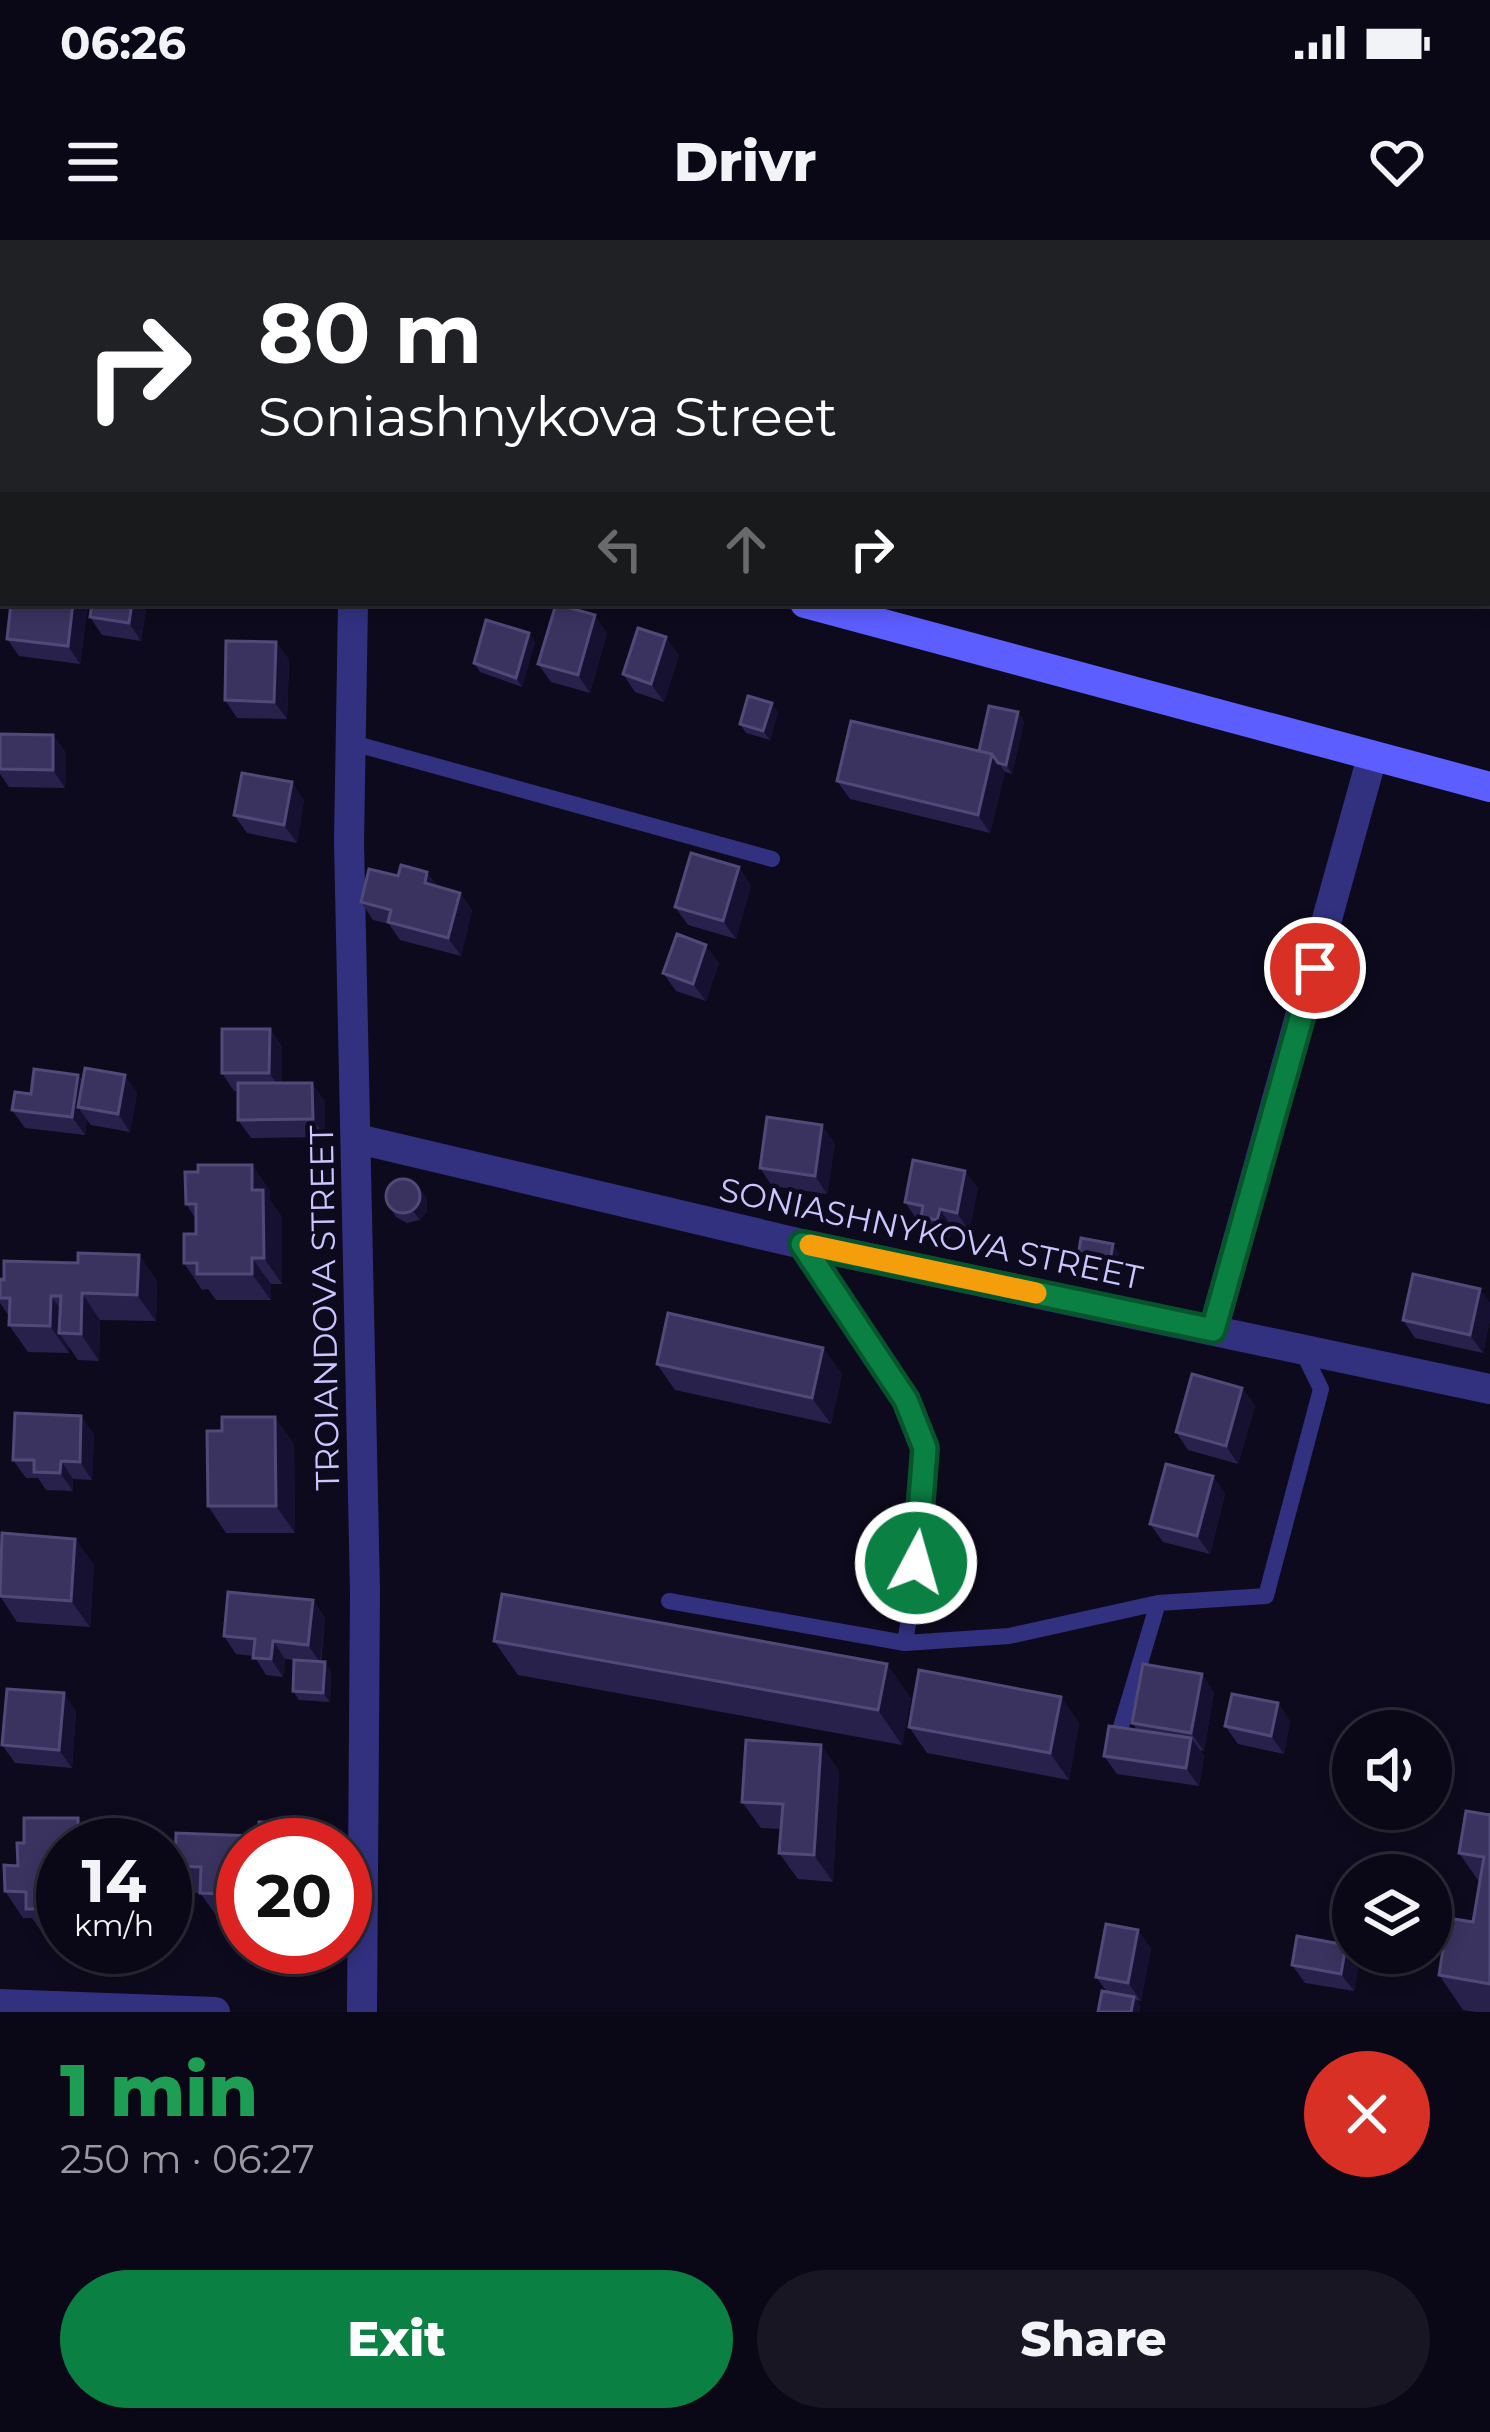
<!DOCTYPE html>
<meta charset="utf-8">
<style>
:root{--surface:#0a0816;--page:#181623;--text:#f1f3f6;--muted:#999aa1;--line:#2a2935;--accent:#0b8043}
body{margin:0;font-family:Montserrat,sans-serif;background:var(--page);color:var(--text);height:100vh;display:flex;flex-direction:column;font-size:45px;white-space:nowrap}
*{box-sizing:border-box;margin:0}
p{font-size:39px;color:var(--muted)}
.icon{flex:none;width:66px;height:66px;fill:none;stroke:currentColor;stroke-width:2;stroke-linecap:round;stroke-linejoin:round}
.map{position:relative;height:1772px;overflow:hidden}
.details{display:flex;flex-direction:column;background:var(--surface);flex:1}
.details>*{flex:none}
.banner{position:absolute;left:0px;top:0px;width:1491px;height:366px;box-shadow:0 6px 18px #0003,0 0 0 3px var(--line);background:#202124;color:#fff;overflow:hidden}
.fabs{position:absolute;left:1332px;top:1470px;display:grid;gap:24px}
.fabs a{display:grid;place-items:center;width:120px;height:120px;border-radius:50%;background:var(--surface);box-shadow:0 6px 18px #0003,0 0 0 3px var(--line);font-size:60px}
.speed{position:absolute;left:36px;top:1578px;display:flex;gap:24px;font-size:60px;font-weight:700;text-align:center}
.speed>*{display:grid;place-content:center;width:156px;height:156px;border-radius:50%;background:var(--surface);box-shadow:0 6px 18px #0003,0 0 0 3px var(--line);line-height:1}
.speed small{font-size:30px;font-weight:400}
.speed .limit{border:18px solid #d22;background:#fff;color:#111}
.pin{position:absolute;display:grid;place-items:center;width:102px;height:102px;color:#fff;margin:-51px;border:6px solid #fff;border-radius:50%;box-shadow:0 3px 12px #0007}
.me{position:absolute;width:132px;margin:-66px;rotate:6deg;stroke-linejoin:round;filter:drop-shadow(0 0 9px #0008)}
.turn{display:flex;align-items:center;gap:42px;height:252px;padding:0 60px;font-size:54px}
.turn .icon{width:156px;height:156px;stroke-width:2.5}
.turn b{display:block;font-size:84px;line-height:102px}
.lanes{display:flex;align-items:center;height:114px;padding:0 60px;background:#0003;justify-content:center;gap:60px;direction:ltr}
.lanes .off{opacity:.35}
.round{display:grid;place-items:center;flex:none;width:126px;height:126px;border-radius:63px;background:var(--page)}
.head{display:flex;align-items:center;justify-content:space-between;height:204px;padding:0 60px}
h1{font-size:72px;font-weight:800;line-height:90px;color:#1e9e55}
.primary-button{display:flex;gap:24px;margin-top:auto;padding:24px 60px}
.primary-button a{flex:1;height:138px;border-radius:72px;background:var(--accent);color:#fff;font-size:48px;font-weight:800;line-height:138px;text-align:center}
.primary-button a+a{background:var(--page);color:var(--text)}
.status{display:flex;justify-content:space-between;align-items:center;height:84px;padding:0 60px;background:var(--surface);direction:ltr}
.status svg{height:33px;fill:currentColor}
header{display:flex;justify-content:space-between;align-items:center;height:156px;padding:0 60px;background:var(--surface);font-size:54px;font-weight:800}
.map>svg:first-child{display:block}
</style>
<div class="status"><b>06:26</b><svg viewBox="0 0 49 12"><path d="M0 12V9h3v3zM5 12V6h3v6zM10 12V3h3v9zM15 12V0h3v12zM26 1h20v11H26zM47 4h2v5h-2z"/></svg></div>
<header><svg class="icon" aria-label="menu" viewBox="0 0 24 24"><path d="M4 6h16M4 12h16M4 18h16"/></svg>Drivr<svg class="icon" aria-label="heart" viewBox="0 0 24 24"><path d="M12 20l-8-8c-3-5 5-10 8-4 3-6 11-1 8 4z"/></svg></header>
<div class="map">
<svg width="1490" height="1772" viewBox="0 0 1490 1772">
<rect width="100%" height="100%" fill="#0d0a1d"/>
<g fill="none" stroke-linecap="round" stroke-linejoin="round">
<!-- lane -->
<path stroke="#323180" stroke-width="16" d="M349,502L772,619
M669,1361L905,1403C914,1342 932,1273 925,1210C920,1162 832,1049 803,1004
M905,1403L1009,1396L1158,1363
M1117,1500L1158,1363L1266,1356L1321,1149L1302,1110"/>
<!-- street -->
<path stroke="#323180" stroke-width="30" d="M366,3L367,0
M0,274L3,247
M353,363L349,602L365,1351L362,1772
M358,899L802,1004L1490,1149
M1213,1090L1372,517
M0,1764L215,1772"/>
<!-- secondary -->
<path stroke="#5d5eff" stroke-width="30" d="M0,150L3,151
M805,363L1490,547"/>
</g>
<!-- wall -->
<path fill="#28214c" d="M0,0L3,3V39L0,38Z
M147,363L141,401L102,395L90,377Z
M88,365L80,424L19,416L7,399Z
M607,393L590,453L551,442L538,424Z
M276,402L289,420L287,479L237,478L225,460Z
M535,402L522,447L480,432L474,423Z
M679,415L664,462L635,452L623,434Z
M778,472L770,500L746,493L740,484Z
M1018,472L1024,482L1012,534L1005,532L990,593L850,559L837,541L979,511Z
M0,494L53,495L66,513L65,548L9,547L0,534Z
M304,560L297,603L247,593L234,575Z
M427,632L438,647L460,653L472,670L461,716L400,700L389,684L373,680L361,662L398,636Z
M751,645L736,699L688,685L675,667Z
M719,723L706,761L676,751L663,733Z
M270,789L282,807V843L325,861V897L251,898L238,880V851H234L222,833Z
M78,835L83,841L137,853L130,892L91,885L87,880L85,895L25,888L12,870L31,854Z
M835,903L827,954L772,946L760,928Z
M252,925L270,951V960L282,977V1044H271V1060H216L208,1049L202,1050L184,1023L196,994V979L186,964L198,932Z
M978,948L969,991L952,987L950,998L934,995L925,982L917,980L905,962Z
M427,958V971L420,980L407,983L396,977L390,968Z
M1119,1013L1114,1041L1082,1036L1076,1027Z
M139,1015L157,1041L156,1081L100,1080L99,1121L78,1120L69,1107V1113L28,1112L9,1085V1076L0,1063V1039Z
M1480,1049L1490,1063V1080L1483,1113L1415,1098L1403,1080Z
M823,1108L842,1134L831,1184L675,1150L657,1124Z
M1242,1148L1255,1166L1238,1224L1188,1210L1176,1192Z
M94,1194L92,1240L73,1239V1251L46,1250L38,1238H26L13,1220Z
M294,1203L295,1293H226L208,1266Z
M1213,1236L1225,1254L1210,1314L1163,1302L1150,1284Z
M75,1299L94,1325L90,1387L17,1382L0,1356Z
M313,1360L325,1378L321,1422L331,1431L330,1462L299,1460L293,1451L302,1421L285,1419L283,1437L266,1435L254,1416L236,1414L224,1396Z
M494,1401L911,1458L902,1505L518,1435Z
M1214,1452L1204,1511L1200,1510L1204,1516L1199,1546L1117,1534L1104,1516L1137,1490L1132,1483Z
M1061,1457L1079,1483L1069,1540L927,1513L909,1487Z
M1278,1463L1290,1481L1284,1514L1238,1504L1225,1486Z
M76,1471L72,1528L15,1523L2,1505Z
M821,1505L839,1531L833,1642L798,1639L779,1613L781,1589L761,1588L742,1562Z
M1490,1573V1772H1476L1463,1770L1439,1735L1473,1682L1480,1643L1459,1613Z
M288,1583L303,1605H243V1690H241L234,1680L219,1679L200,1653H194L175,1626Z
M63,1605V1695H44L32,1678H23L5,1651L18,1626Z
M1151,1708L1141,1761L1136,1760L1140,1766L1139,1772H1098L1107,1752L1096,1737Z
M1359,1722L1354,1751L1305,1743L1292,1725Z"/>
<!-- shaded-wall -->
<path fill="#161131" d="M73,363L88,365L80,424L68,406Z
M132,363H147L141,401L129,383Z
M595,375L607,393L590,453L578,435Z
M529,393L535,402L522,447L516,438Z
M666,397L679,415L664,462L651,444Z
M276,402L289,420L287,479L274,462Z
M772,463L778,472L770,500L763,491Z
M1018,472L1024,482L1012,534L1006,525Z
M53,495L66,513L65,548L53,530Z
M992,514L1005,532L990,593L978,575Z
M292,542L304,560L297,603L284,585Z
M739,627L751,645L736,699L723,681Z
M427,632L440,650L425,643Z
M460,653L472,670L461,716L448,698Z
M706,705L719,723L706,761L693,744Z
M270,789L282,807V851L269,833Z
M78,835L90,853L78,867L87,880L85,895L72,877Z
M125,835L137,853L130,892L118,874Z
M312,843L325,861V897L313,879Z
M822,885L835,903L827,954L815,936Z
M252,925L270,951V960L282,977V1044L264,1018L252,950Z
M965,931L978,948L969,991L957,973Z
M420,949L427,958V971L420,980L413,971Z
M940,969L952,987L950,998L937,980Z
M1113,1004L1119,1013L1114,1041L1108,1032Z
M139,1015L157,1041L156,1081L137,1055Z
M252,1018L271,1044V1060L252,1034Z
M1480,1049L1490,1063V1080L1483,1113L1470,1095Z
M82,1053L100,1080L99,1121L81,1094Z
M51,1056L70,1082L59,1093L69,1107V1113L50,1086Z
M823,1108L842,1134L831,1184L812,1158Z
M1242,1148L1255,1166L1238,1224L1226,1206Z
M81,1176L94,1194L92,1240L80,1222Z
M275,1177L294,1203L295,1293L276,1266Z
M61,1221L73,1239V1251L60,1233Z
M1213,1236L1225,1254L1210,1314L1197,1296Z
M75,1299L94,1325L90,1387L71,1361Z
M313,1360L325,1378L320,1422L308,1405Z
M273,1401L285,1419L283,1437L271,1419Z
M325,1422L331,1431L330,1462L323,1453Z
M887,1424L911,1458L902,1505L878,1470Z
M1202,1434L1214,1452L1204,1511L1191,1493Z
M64,1453L76,1471L72,1528L59,1510Z
M1061,1457L1079,1483L1069,1540L1050,1513Z
M1278,1463L1290,1481L1284,1514L1271,1496Z
M1191,1498L1204,1516L1199,1546L1186,1528Z
M821,1505L839,1531L833,1642L814,1615Z
M78,1578L96,1605H81L78,1601Z
M288,1583L303,1605H287Z
M1138,1690L1151,1708L1141,1761L1128,1743Z
M1346,1705L1359,1722L1354,1751L1341,1734Z
M1134,1757L1140,1766L1139,1772H1131Z"/>
<!-- building -->
<path fill="#3a3360" stroke="#504a79" stroke-width="3" d="M0,0H30V3H3V15H0Z
M389,0H427V3H388Z
M704,0H770V3H704Z
M1488,229H1490V286H1488Z
M11,363H73L68,406L7,399Z
M92,363H132L129,383L90,377Z
M556,364L595,375L578,435L538,424Z
M486,380L529,393L516,438L474,423Z
M638,388L666,397L651,444L623,434Z
M226,401L276,402L274,462L225,460Z
M748,456L772,463L763,491L740,484Z
M989,466L1018,472L1006,525L998,523L992,514L979,511Z
M851,481L992,514L978,575L837,541Z
M0,494L53,495V530L0,529Z
M242,533L292,542L284,585L234,575Z
M691,613L739,627L723,681L675,667Z
M401,625L427,632L425,643L460,653L448,698L388,682L391,670L361,662L369,629L398,636Z
M677,694L706,705L693,744L663,733Z
M222,789H270L269,833H222Z
M85,828L125,835L118,874L78,867Z
M34,829L78,835L72,877L12,870L15,852L31,854Z
M238,843H312L313,879L238,880Z
M767,877L822,885L815,936L760,928Z
M913,920L965,931L957,973L940,969L937,980L921,977L923,966L905,962Z
M198,925H252V950H263L264,1018H252V1034H197V1023H184V994H196V964H186L185,932H198Z
M386 956a17 17 0 1 1 34 0a17 17 0 1 1-34 0Z
M1081,998L1113,1004L1108,1032L1076,1027Z
M78,1013L139,1015L137,1055L82,1053L81,1094L59,1093L61,1056H51L50,1086L9,1085L10,1058H0V1039L4,1040V1021L78,1023Z
M1413,1034L1480,1049L1470,1095L1403,1080Z
M668,1073L823,1108L812,1158L657,1124Z
M1192,1134L1242,1148L1226,1206L1176,1192Z
M15,1173L81,1176L80,1222L61,1221L60,1233L34,1232V1220H13Z
M222,1177H275L276,1266H208L207,1191H222Z
M1166,1224L1213,1236L1197,1296L1150,1284Z
M2,1293L75,1299L71,1361L0,1356Z
M228,1352L313,1360L308,1405L273,1401L271,1419L253,1418L255,1399L224,1396Z
M502,1354L887,1424L878,1470L494,1401Z
M294,1420L325,1422L323,1453L293,1451Z
M1143,1424L1202,1434L1191,1493L1132,1483Z
M919,1430L1061,1457L1050,1513L909,1487Z
M7,1449L64,1453L59,1510L2,1505Z
M1232,1454L1278,1463L1271,1496L1225,1486Z
M1109,1486L1191,1498L1186,1528L1104,1516Z
M746,1500L821,1505L814,1615L779,1613L783,1564L742,1562Z
M1466,1571L1490,1575V1573V1744L1439,1735L1448,1678L1473,1682L1484,1617L1459,1613Z
M24,1578H78V1601H85V1605H63V1669H26V1652L5,1651L4,1625L18,1626L17,1603H24Z
M259,1582L288,1583L287,1605H243V1664L222,1663V1654L200,1653L201,1627L175,1626L176,1593L258,1596Z
M1106,1684L1138,1690L1128,1743L1096,1737Z
M1297,1696L1346,1705L1341,1734L1292,1725Z
M1102,1751L1134,1757L1131,1772H1098Z"/>
<g fill="none" stroke-linecap="round" stroke-linejoin="round">
<!-- route casing -->
<g stroke="#07532c" stroke-width="30">
<path id="route" d="M916,1323L925,1208L906,1160L802,1004L1213,1090L1315,728"/>
</g>
<!-- route -->
<use href="#route" stroke="#0b8043" stroke-width="21"/>
<!-- slow -->
<path stroke="#f59e0b" stroke-width="21" d="M810,1005L1036,1053"/>
</g>
<g text-anchor="middle" dominant-baseline="central" stroke-width="9" stroke-linejoin="round" paint-order="stroke">
<!-- street labels -->
<g font-size="33" fill="#cbc6ff" stroke="#0d0a1d">
<text transform="translate(931 993) rotate(12)">SONIASHNYKOVA STREET</text>
<text transform="translate(324 1068) rotate(-91)">TROIANDOVA STREET</text>
</g>
</g>
</svg>
<div class="fabs">
<a><svg class="icon" aria-label="sound" viewBox="0 0 24 24"><path d="M4 9h4l5-4v14l-5-4H4zM17 9q2 3 0 6"/></svg></a>
<a><svg class="icon" aria-label="layers" viewBox="0 0 24 24"><path d="M12 4l9 5-9 5-9-5zM3 14l9 5 9-5"/></svg></a>
</div>
<div class="speed"><div>14<small>km/h</small></div><div class="limit">20</div></div>
<div class="pin" style="left:1315px;top:728px;background:#d93025"><svg class="icon" aria-label="arrive" viewBox="0 0 24 24"><path d="M6 21V4h12l-3 4 3 4H6"/></svg></div>
<svg class="me" style="left:916px;top:1323px" viewBox="-20 -20 40 40"><circle r="17" fill="#0b8043" stroke="#fff" stroke-width="3"/><path d="M0-11L8 9 0 5-8 9z" fill="#fff"/></svg>
<div class="banner">
<div class="turn"><svg class="icon" aria-label="right" viewBox="0 0 24 24"><path d="M7 20v-9h11M14 6l5 5-5 5"/></svg><div><b>80 m</b>Soniashnykova Street</div></div>
<div class="lanes"><svg class="icon off" aria-label="left" viewBox="0 0 24 24"><path d="M17 20v-9H6M10 6l-5 5 5 5"/></svg><svg class="icon off" aria-label="ahead" viewBox="0 0 24 24"><path d="M12 20V5M6 11l6-6 6 6"/></svg><svg class="icon" aria-label="right" viewBox="0 0 24 24"><path d="M7 20v-9h11M14 6l5 5-5 5"/></svg></div>
</div>
</div>
<section class="details">
<div class="head"><div><h1>1 min</h1><p>250 m · 06:27</p></div><a class="round" style="background:#d93025;color:#fff"><svg class="icon" aria-label="close" viewBox="0 0 24 24"><path d="M6 6l12 12M18 6L6 18"/></svg></a></div>
<div class="primary-button"><a>Exit</a><a>Share</a></div>
</section>
